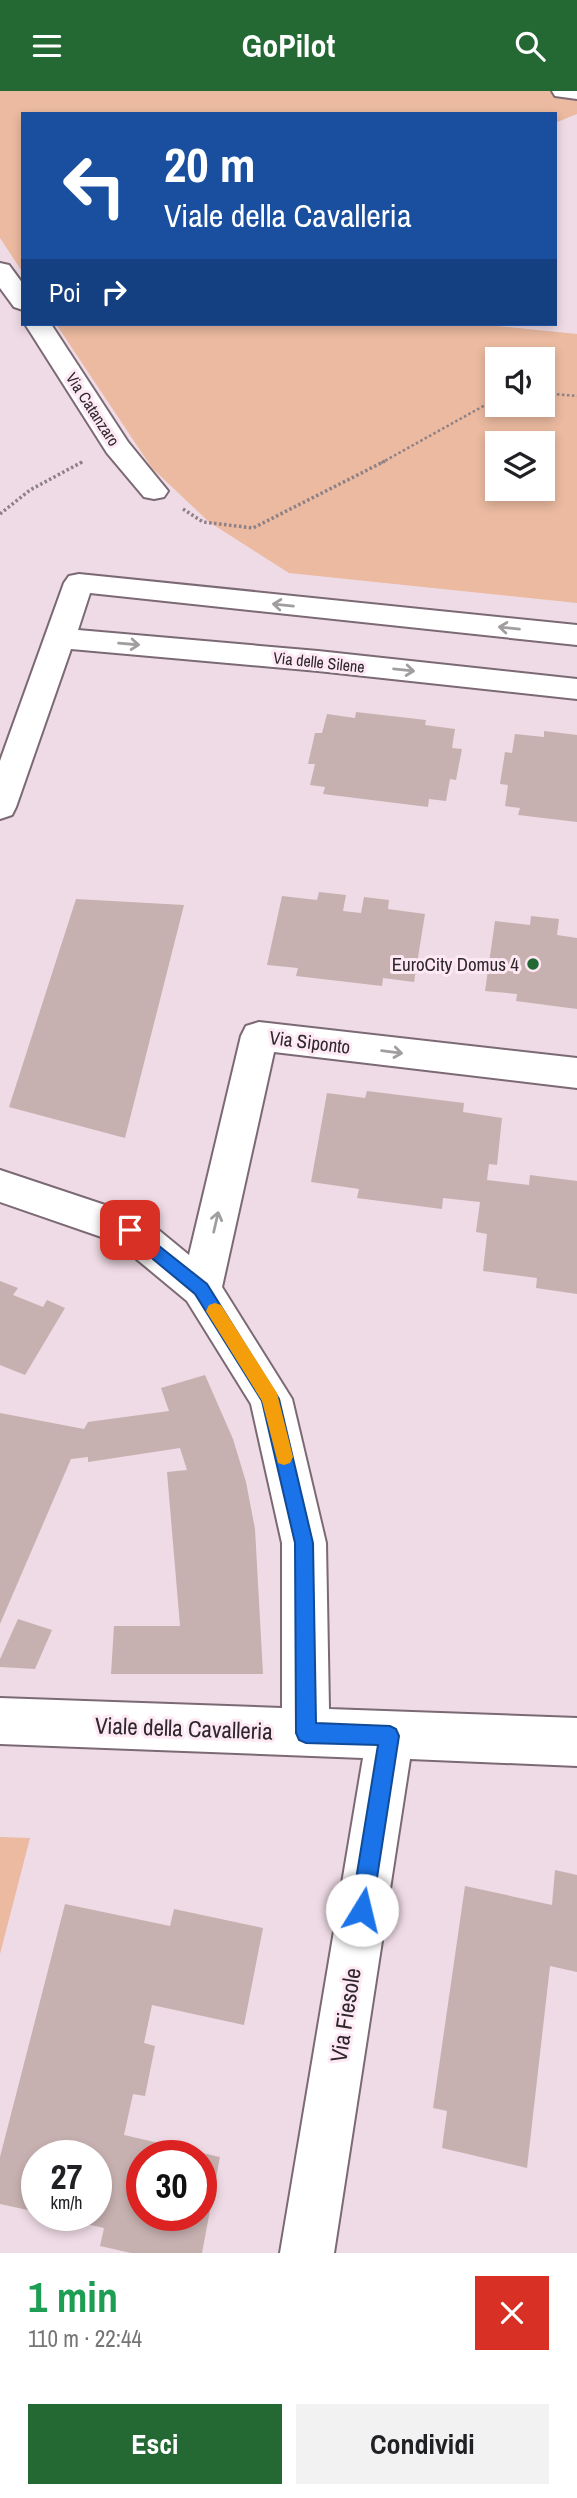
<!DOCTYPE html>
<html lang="it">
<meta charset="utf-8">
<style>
:root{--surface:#fff;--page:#f2f2f2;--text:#202124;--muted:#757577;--accent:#246833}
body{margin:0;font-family:"Archivo Narrow",sans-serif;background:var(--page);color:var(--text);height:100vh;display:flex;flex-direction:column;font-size:26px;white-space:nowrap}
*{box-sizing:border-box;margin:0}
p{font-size:23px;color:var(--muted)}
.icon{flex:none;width:38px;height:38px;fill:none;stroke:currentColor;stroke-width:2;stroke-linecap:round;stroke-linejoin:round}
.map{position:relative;height:2162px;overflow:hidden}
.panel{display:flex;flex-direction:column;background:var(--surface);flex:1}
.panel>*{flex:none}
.guide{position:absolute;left:21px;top:21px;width:536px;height:214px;border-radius:0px;box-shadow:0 4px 10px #0003;background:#1a4fa0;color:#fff;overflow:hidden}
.fabs{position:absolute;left:485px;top:256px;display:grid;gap:14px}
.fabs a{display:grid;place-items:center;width:70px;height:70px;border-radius:0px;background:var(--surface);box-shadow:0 4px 10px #0003;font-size:35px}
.speed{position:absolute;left:21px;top:2049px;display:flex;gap:14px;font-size:35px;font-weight:700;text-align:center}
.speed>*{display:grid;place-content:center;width:91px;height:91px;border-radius:50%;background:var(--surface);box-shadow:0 4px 10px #0003;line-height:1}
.speed small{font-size:18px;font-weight:400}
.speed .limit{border:10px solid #d22;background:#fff;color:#111}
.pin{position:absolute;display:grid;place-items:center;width:60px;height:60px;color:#fff;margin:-30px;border-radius:14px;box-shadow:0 4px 10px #0006}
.me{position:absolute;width:77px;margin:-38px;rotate:9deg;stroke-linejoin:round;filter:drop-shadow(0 0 5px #0008)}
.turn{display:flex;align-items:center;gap:24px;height:147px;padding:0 28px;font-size:32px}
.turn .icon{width:91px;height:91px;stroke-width:2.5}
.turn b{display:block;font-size:49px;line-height:60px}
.then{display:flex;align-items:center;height:66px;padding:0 28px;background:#0003;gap:14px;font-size:26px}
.round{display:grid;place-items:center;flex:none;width:74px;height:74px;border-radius:0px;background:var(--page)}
.summary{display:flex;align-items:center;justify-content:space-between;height:119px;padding:0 28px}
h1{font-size:42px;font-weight:800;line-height:52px;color:#1e9e55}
.primary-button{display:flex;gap:14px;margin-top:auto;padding:14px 28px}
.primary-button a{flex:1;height:80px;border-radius:0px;background:var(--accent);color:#fff;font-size:28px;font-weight:800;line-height:80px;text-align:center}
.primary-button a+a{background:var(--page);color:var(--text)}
header{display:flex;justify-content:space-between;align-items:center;height:91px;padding:0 28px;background:var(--accent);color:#fff;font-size:32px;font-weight:800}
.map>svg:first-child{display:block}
</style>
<header><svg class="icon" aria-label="menu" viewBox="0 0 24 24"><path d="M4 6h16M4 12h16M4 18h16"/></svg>GoPilot<svg class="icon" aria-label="search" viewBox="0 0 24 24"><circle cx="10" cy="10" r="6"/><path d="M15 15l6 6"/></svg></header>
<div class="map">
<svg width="577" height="2162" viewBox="0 0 577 2162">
<rect width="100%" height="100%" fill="#efdbe5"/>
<!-- green -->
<path fill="#ebbaa0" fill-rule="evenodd" d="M0,0H577V23L555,32V23H23V182L0,147Z
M56,233H478L577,243V512L289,482L209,431L152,377ZM497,268H542V313H497ZM497,352H542V397H497Z
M0,1746L30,1747L0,1863Z"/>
<!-- building -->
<path fill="#c7b0b0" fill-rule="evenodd" d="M356,621L426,629L425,634L455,638L452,657L462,658L456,689L450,688L446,710L429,708L428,716L323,703L325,696L310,694L315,673H308L315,642H322L327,623L355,627Z
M544,640L577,644V731L518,724L520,717L505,715L508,694L500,693L505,661L512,662L515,643L544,646Z
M319,801L346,804L343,820L361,822L364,806L389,809L388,818L425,823L414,891L383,887L382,895L296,885L298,877L267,874L282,805L317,809Z
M76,808L184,814L125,1047L9,1016Z
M531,825L559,828L557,844L577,847V918L516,910L517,903L485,900L495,830L530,834Z
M367,1000L464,1012L463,1021L502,1027L497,1074L489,1073L487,1089L529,1094L530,1084L577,1090V1203L536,1197L537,1187L483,1180L487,1143L476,1141L480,1111L443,1107L442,1118L357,1107L359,1098L311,1091L327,1002L365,1007Z
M0,1190L18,1197L13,1204L43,1216L47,1209L65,1217L25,1284L0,1274Z
M205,1284L233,1348L246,1391L255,1438L263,1583H111L114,1535H180L167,1381L187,1379L180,1357L88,1371V1366L71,1368L0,1533V1322L84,1338L88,1331L169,1320L161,1297Z
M18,1528L52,1539L35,1578L0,1576V1568Z
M555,1779L577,1784V1881L550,1875L527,2077L442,2057L447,2020L433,2017L465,1795L552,1814Z
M65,1813L170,1835L174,1818L263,1837L244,1934L152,1914L144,1952L155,1955L145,2005L133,2003L124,2044L220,2066L202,2162H131L100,2155L104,2137L55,2126L96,2124V2065H37V2121L0,2113V2066ZM142,2065H201V2124H142Z"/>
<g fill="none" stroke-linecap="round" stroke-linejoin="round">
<!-- minor casing -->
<g stroke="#7b6973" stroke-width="4">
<path id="minor" d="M552,0H577V8L555,5Z
M0,172L9,174L23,193V219L14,216L0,197Z
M25,233H51L128,351L168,400L164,406L154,408L144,406L107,362Z
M79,483L577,534V554L90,502L78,539L318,560L577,588V608L318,580L71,558L16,716L12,724L0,728V670L64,492L69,485Z
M259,931L577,967V997L274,961L222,1196L292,1308L326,1452L329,1618L577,1627V1675L410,1668L334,2162H280L363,1667L0,1653V1607L282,1617V1452L251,1313L187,1210L116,1151L0,1111V1079L144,1127L189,1164L241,945L246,935Z"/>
</g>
<!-- path-far1 -->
<path stroke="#8d8087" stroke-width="2.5" stroke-dasharray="2.5 2.5" stroke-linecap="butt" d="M542,302L577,305
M80,372L84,370
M381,372L487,313L497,311"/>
<!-- path -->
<path stroke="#8d8087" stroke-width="3.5" stroke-dasharray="2.5 2.5" stroke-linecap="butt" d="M183,418L203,431L253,437L385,370
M0,423L30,399L84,370"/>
<!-- minor -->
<use href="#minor" fill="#fff" fill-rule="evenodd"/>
</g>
<!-- one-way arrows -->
<defs><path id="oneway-shaft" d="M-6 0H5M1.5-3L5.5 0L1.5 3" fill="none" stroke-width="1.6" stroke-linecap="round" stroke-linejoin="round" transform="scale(1.75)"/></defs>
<g stroke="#a19ea0">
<use href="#oneway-shaft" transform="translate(283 514) rotate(-174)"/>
<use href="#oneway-shaft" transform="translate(509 537) rotate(-174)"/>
<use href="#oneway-shaft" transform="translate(129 553) rotate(5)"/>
<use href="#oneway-shaft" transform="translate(404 579) rotate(6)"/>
<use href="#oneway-shaft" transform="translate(392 961) rotate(7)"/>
<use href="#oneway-shaft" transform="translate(216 1131) rotate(-77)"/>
</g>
<!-- route -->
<path fill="#1a73e8" stroke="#114b97" stroke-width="2" d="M130,1132L207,1193L279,1308L313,1452L316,1632L390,1635L396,1638L399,1645L372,1819L369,1827L362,1830L354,1827L351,1819L378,1654L306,1652L299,1649L296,1642L295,1452L262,1310L195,1203L124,1144L122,1139L124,1134Z"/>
<!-- slow -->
<path fill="#f59e0b" d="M215,1212L221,1214L277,1302L293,1366L290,1372L284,1374L278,1372L262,1310L206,1220L209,1214Z"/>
<!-- markers -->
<circle fill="#246833" stroke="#fde8f3" stroke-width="2.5" cx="533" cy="873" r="7"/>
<g text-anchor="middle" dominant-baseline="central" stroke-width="6" stroke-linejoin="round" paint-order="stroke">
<!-- far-street labels -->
<g font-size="16" fill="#2e272b" stroke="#fde8f3">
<text transform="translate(93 318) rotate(57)">Via Catanzaro</text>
<text transform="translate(319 571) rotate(6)">Via delle Silene</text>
</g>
<!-- poi labels -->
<g font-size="19" fill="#2e272b" stroke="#fde8f3" text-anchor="end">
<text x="519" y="873">EuroCity Domus 4</text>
</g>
<!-- street labels -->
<g font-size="19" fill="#2e272b" stroke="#fde8f3">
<text transform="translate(310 951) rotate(7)">Via Siponto</text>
</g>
<!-- near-street labels -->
<g font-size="23" fill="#2e272b" stroke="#fde8f3">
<text transform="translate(184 1637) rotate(2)">Viale della Cavalleria</text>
<text transform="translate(345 1924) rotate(-81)">Via Fiesole</text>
</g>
</g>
</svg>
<div class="fabs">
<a><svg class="icon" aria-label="sound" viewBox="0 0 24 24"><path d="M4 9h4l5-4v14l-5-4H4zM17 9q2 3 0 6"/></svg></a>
<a><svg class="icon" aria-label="layers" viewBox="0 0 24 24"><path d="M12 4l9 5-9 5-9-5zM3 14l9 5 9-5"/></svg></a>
</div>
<div class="speed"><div>27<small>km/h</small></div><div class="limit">30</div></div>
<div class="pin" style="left:130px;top:1139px;background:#d93025"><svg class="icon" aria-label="arrive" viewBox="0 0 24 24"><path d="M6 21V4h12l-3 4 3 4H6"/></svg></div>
<svg class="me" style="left:362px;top:1819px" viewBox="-20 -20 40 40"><circle r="19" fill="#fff"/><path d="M0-13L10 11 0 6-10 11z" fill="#1a73e8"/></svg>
<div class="guide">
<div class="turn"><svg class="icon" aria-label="left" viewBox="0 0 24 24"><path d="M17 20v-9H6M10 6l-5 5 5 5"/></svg><div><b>20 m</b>Viale della Cavalleria</div></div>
<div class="then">Poi<svg class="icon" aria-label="right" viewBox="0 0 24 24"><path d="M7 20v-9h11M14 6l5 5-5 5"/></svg></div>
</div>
</div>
<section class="panel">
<div class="summary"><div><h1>1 min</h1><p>110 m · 22:44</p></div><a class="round" style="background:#d93025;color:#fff"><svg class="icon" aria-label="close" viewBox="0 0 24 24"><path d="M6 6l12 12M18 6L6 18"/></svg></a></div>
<div class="primary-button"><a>Esci</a><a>Condividi</a></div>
</section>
